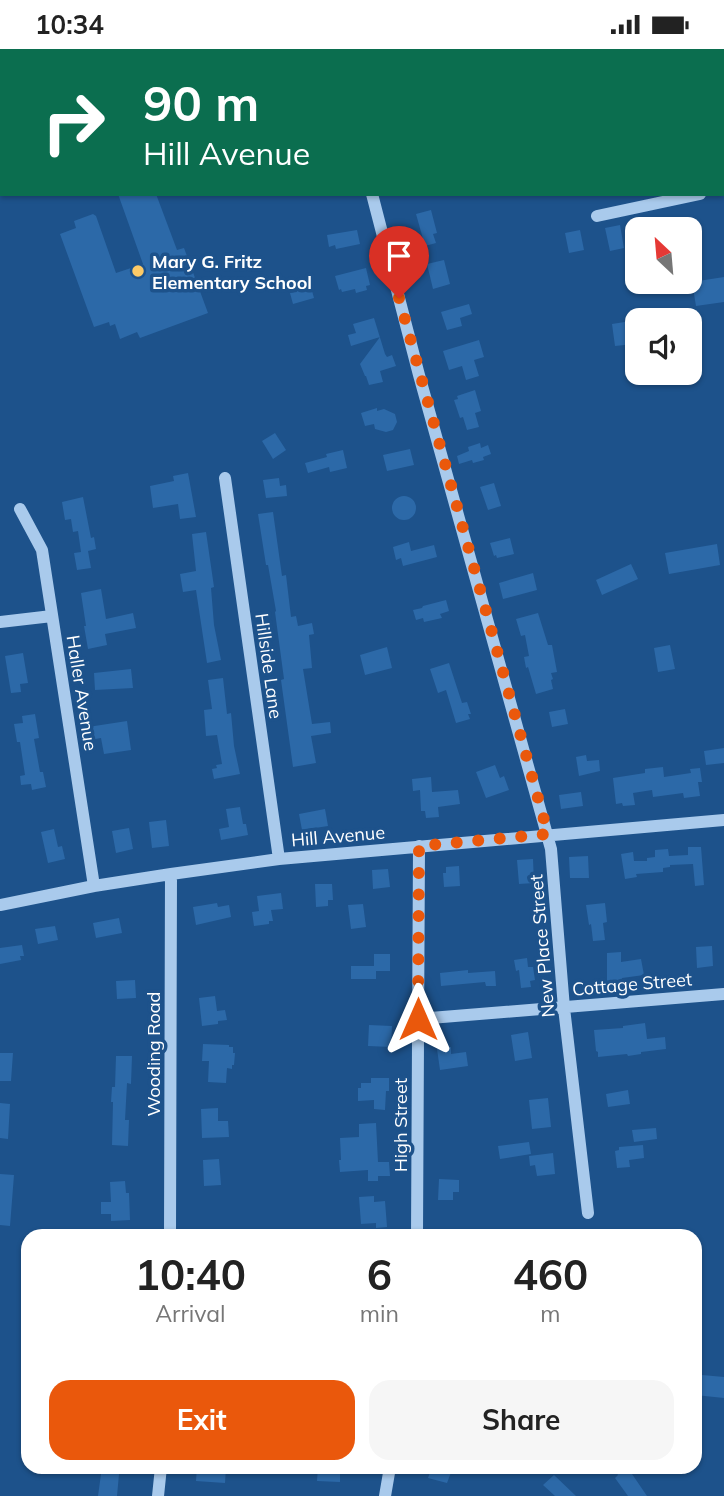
<!DOCTYPE html>
<style>
:root{--surface:#fff;--page:#f6f6f6;--text:#222;--muted:#767676;--accent:#ea580c}
body{margin:0;font-family:Mulish,sans-serif;background:var(--page);color:var(--text);height:100vh;display:flex;flex-direction:column;font-size:26px;white-space:nowrap}
*{box-sizing:border-box;margin:0}
p{font-size:23px;color:var(--muted)}
.icon{flex:none;width:38px;height:38px;fill:none;stroke:currentColor;stroke-width:2;stroke-linecap:round;stroke-linejoin:round}
.map{position:relative;flex:1;overflow:hidden}
.details{position:absolute;left:21px;top:1180px;width:681px;height:245px;display:flex;flex-direction:column;background:var(--surface);border-radius:21px;box-shadow:0 2px 5px #0004}
.details>*{flex:none}
.hud{position:absolute;left:0px;top:0px;width:724px;height:147px;box-shadow:0 2px 5px #0004;background:#0b6e4f;color:#fff;overflow:hidden}
.needle{width:46px;rotate:334deg}
.fabs{position:absolute;left:625px;top:168px;display:grid;gap:14px}
.fabs a{display:grid;place-items:center;width:77px;height:77px;border-radius:14px;background:var(--surface);box-shadow:0 2px 5px #0004;font-size:35px}
.pin{position:absolute;display:grid;place-items:center;width:60px;height:60px;color:#fff;margin:-72px -30px;border-radius:50% 50% 50% 0;rotate:-45deg;box-shadow:0 0 7px #0007}
.pin .icon{rotate:45deg}
.me{position:absolute;width:77px;margin:-38px;rotate:0deg;stroke-linejoin:round;filter:drop-shadow(0 0 5px #0008)}
.turn{display:flex;align-items:center;gap:24px;height:147px;padding:0 28px;font-size:32px}
.turn .icon{width:91px;height:91px;stroke-width:2.5}
.turn b{display:block;font-size:49px;line-height:60px}
.eta{display:flex;justify-content:space-evenly;align-items:center;height:119px;text-align:center}
.eta b{font-size:42px;font-weight:700;line-height:49px}
.primary-button{display:flex;gap:14px;margin-top:auto;padding:14px 28px}
.primary-button a{flex:1;height:80px;border-radius:21px;background:var(--accent);color:#fff;font-size:28px;font-weight:700;line-height:80px;text-align:center}
.primary-button a+a{background:var(--page);color:var(--text)}
.status{display:flex;justify-content:space-between;align-items:center;height:49px;padding:0 35px;background:var(--surface);direction:ltr}
.status svg{height:19px;fill:currentColor}
.map>svg:first-child{display:block}
</style>
<div class="status"><b>10:34</b><svg viewBox="0 0 49 12"><path d="M0 12V9h3v3zM5 12V6h3v6zM10 12V3h3v9zM15 12V0h3v12zM26 1h20v11H26zM47 4h2v5h-2z"/></svg></div>
<div class="map">
<svg width="724" height="1447" viewBox="0 0 724 1447">
<rect width="100%" height="100%" fill="#1d528b"/>
<!-- building -->
<path fill="#2c69a8" d="M118,145H156L177,201L184,199L208,264L140,289L137,283L120,290L115,275L110,277L109,273L94,278L60,185L76,179L74,172L93,165L96,167L116,224L143,215Z
M431,161L437,184L433,185L436,194L425,197L416,165Z
M620,176L624,199L610,202L605,179Z
M357,181L360,195L336,200L335,196L329,198L327,186Z
M580,181L584,201L569,204L565,184Z
M444,211L450,235L433,240L427,215Z
M366,219L370,236L366,237L367,241L356,244L355,240L342,243L341,240L339,241L335,227Z
M724,228V253L696,257L692,233Z
M309,231L314,249L293,255L290,244L297,243L295,235Z
M469,255L472,265L460,269L462,277L447,281L441,263Z
M374,269L385,305L387,308L392,306L396,317L380,322L383,333L369,336L366,327H365L360,315L380,288L351,297L348,286L356,284L353,275Z
M631,272L634,295L615,297L612,275Z
M479,291L484,308L474,311L479,327L466,331L462,317L449,321L443,302Z
M475,341L481,362L475,364L479,378L467,381L463,368L460,369L454,351L458,350L457,347Z
M377,359V362L384,360L395,365L397,373L393,381L386,383L375,380L374,375L365,377L361,364Z
M275,384L286,401L273,410L262,392Z
M480,394L481,399L488,396L491,405L483,408L484,411L473,414L472,411L459,415L457,407L469,402L468,398Z
M410,400L414,416L387,422L383,406Z
M343,401L347,419L330,423L329,418L308,424L305,414L327,408L326,405Z
M188,424L196,468L180,470L178,455L153,459L150,437L174,432L173,427Z
M279,429L280,437L286,436L287,447L266,449L263,431Z
M494,434L501,457L488,461L480,438Z
M392 459a12 12 0 1 1 24 0a12 12 0 1 1-24 0Z
M83,448L91,489L94,488L96,500L88,502L91,519L77,521L74,504L81,503L78,482L73,483L71,470L65,471L62,453Z
M273,463L282,527L286,526L291,568L296,567L298,577L312,574L314,585L309,586L312,619L303,620L312,675L330,673L331,684L311,687L316,714L293,718L281,631L284,630L275,563L276,562L268,516H266L258,465Z
M206,483L214,538L211,539L214,576L221,611L207,614L196,541L183,543L180,525L196,522L192,485Z
M510,489L514,505L497,509L496,506L494,507L490,494Z
M409,493L411,502L434,496L437,508L403,517L401,509L396,511L393,498Z
M717,495L720,516L669,525L665,504Z
M631,515L638,530L602,546L596,531Z
M533,524L537,541L503,550L499,534Z
M101,540L106,570L133,564L136,579L105,585L107,596L88,600L84,577H86L81,544Z
M446,551L449,562L440,565L442,569L424,573L423,569L416,571L413,561L422,559L423,557Z
M538,564L548,596H552L557,623L551,624L553,630L551,631L553,640L536,645L528,618L526,619L524,608L529,607L525,586L521,587L516,570Z
M670,596L675,620L658,623L654,599Z
M387,598L392,619L365,626L360,606Z
M23,604L28,634L20,635L21,643L11,644L5,607Z
M449,614L462,654L467,653L471,665H468L470,670L456,674L446,641L438,644L430,620Z
M131,620L133,639L95,641L94,624Z
M223,629L227,665L231,664L234,697L240,725L214,730L212,720L217,719L216,716L222,715L217,686L206,687L204,661L212,660L208,631Z
M565,660L568,675L552,678L549,663Z
M35,665L39,689L34,690L40,723H43L46,738L32,741L31,735L21,736L20,727L25,726L20,693H17L14,675L23,674L22,667Z
M127,672L131,701L104,705L101,689L90,691L88,678Z
M724,699V714L706,716L704,702Z
M586,706L587,712L599,711L600,722L579,727L576,708Z
M495,716L500,729L504,727L509,741L486,749L476,723Z
M663,718L664,728L691,724L690,720L700,719L702,733H698L700,747L684,749L683,744L653,748L652,741L633,744L635,756L623,757L622,754L616,755L613,729L645,724V720Z
M431,728L432,743L458,741L460,755L438,758L439,768L426,769L425,762H421L420,741L413,742L412,730Z
M581,743L583,757L561,760L559,746Z
M240,758L243,775H246L248,786L221,791L219,780L229,778L226,760Z
M325,760L328,777L302,781L299,765Z
M166,771L169,797L152,799L149,773Z
M129,779L133,800L116,804L112,782Z
M54,780L58,798L62,797L65,810L48,814L41,783Z
M688,798H701L704,836L695,837L693,815L670,816V818L663,819V823L636,825L637,828L625,830L621,805L633,803L634,812H647V809L655,808V801L668,800L669,807L688,806Z
M588,807L589,829H570L569,808Z
M533,810L534,834L519,835L517,811Z
M459,817L460,837L444,838L443,824H446V818Z
M388,820L390,838L373,840L372,821Z
M315,835H332L333,851H328V857L316,858Z
M281,844L283,860L271,861L273,872H269V875L254,877L252,863L259,862L257,847Z
M217,854L218,858L229,856L231,868L196,876L193,858Z
M605,854L607,873L603,874L605,891L593,892L591,875L589,876L586,856Z
M363,855L366,878L351,880L348,856Z
M119,869L122,884L96,889L93,874Z
M55,877L58,891L38,895L35,880Z
M22,896L24,907H20L21,911L0,915V899Z
M712,897L713,917L697,919L696,898Z
M621,903V913L641,910L644,926L622,929V932H607V904Z
M374,905H390V922H376V930H351V917H374Z
M527,909L528,918H533L535,931L530,932L531,938L521,939L519,921L516,922L514,911Z
M468,921V924L495,922L496,937H486L485,933L441,937L440,924Z
M135,931L136,949L117,950L116,932Z
M215,947L217,962L225,961L227,971L218,972V975L202,977L199,949Z
M645,974L647,990L665,988L666,1000L641,1003V1005L628,1007L627,1005L598,1008V1003L596,1002L594,981L623,979V977Z
M369,976L392,977L391,998L368,997Z
M528,983L532,1009L515,1012L511,986Z
M203,995L229,996V998H233V1004H235L234,1016H232V1020L227,1019L226,1034L208,1033L209,1012H202Z
M451,998V1005L466,1003L468,1017L440,1021L437,1000Z
M0,1004H13L11,1032H0Z
M116,1007H132L131,1035L127,1034L125,1071H129L128,1097L112,1096L113,1053H111L112,1038H115Z
M371,1029H389V1042H386L385,1061L374,1060V1051L358,1052V1039H361V1034H371Z
M628,1041L630,1055L608,1058L606,1045Z
M548,1049L551,1078L532,1080L529,1051Z
M0,1054L10,1055L8,1090L0,1089Z
M218,1059V1072H228L229,1088L202,1089L201,1060Z
M376,1074L378,1113H389L390,1127H378V1132H368V1121L340,1123L339,1111H341L340,1089L359,1088V1075Z
M656,1079L657,1090L634,1093L632,1081Z
M529,1093L531,1105L500,1110L498,1097Z
M643,1096L644,1109L629,1111L630,1118L617,1119L615,1102L619,1101V1098Z
M553,1104L555,1125L537,1127L535,1116L530,1117L529,1107Z
M219,1110L221,1136L204,1137L203,1111Z
M0,1125L14,1126L10,1177L0,1176Z
M439,1130L459,1131V1143H453V1151H438Z
M125,1132L126,1144H129L130,1171L111,1172V1165H101V1153H111L110,1133Z
M374,1147V1153L385,1152L387,1178L376,1179V1174L361,1175L359,1148Z
M702,1326L724,1328V1349L695,1346V1332L701,1333Z
M102,1418H117L116,1425H119L117,1447H98Z
M197,1418H226L225,1434L196,1432Z
M318,1418H340V1433L317,1432Z
M432,1418H453L447,1434L428,1429Z
M620,1418H643L632,1425L647,1447H628L615,1429L618,1426L615,1421Z
M554,1426L576,1447H555L543,1436Z"/>
<g fill="none" stroke-linecap="round" stroke-linejoin="round">
<!-- minor -->
<path stroke="#a9caec" stroke-width="12" d="M334,0V2
M723,140H724
M372,145L419,326L551,800L564,959L588,1164
M597,167L700,145
M225,429L279,810
M20,460L42,501L94,837
M0,573L52,567
M0,856L94,837L171,825L279,810L724,771
M418,970L724,945
M170,1186L171,825
M417,1186L419,797
M158,1447L161,1418
M385,1447L390,1418"/>
<!-- major -->
<path stroke="#eef5ff" stroke-width="18" d="M211,2L216,0
M0,78L2,77"/>
</g>
<g fill="none" stroke-linecap="round" stroke-linejoin="round">
<!-- route -->
<path stroke="#ea580c" stroke-width="12" stroke-dasharray="0 21.6" d="M399,249L548,785L419,797L418,970"/>
</g>
<!-- markers -->
<circle fill="#fcca67" stroke="#1d528b" stroke-width="2.5" cx="138" cy="222" r="7"/>
<g text-anchor="middle" dominant-baseline="central" stroke-width="7" stroke-linejoin="round" paint-order="stroke">
<!-- poi labels -->
<g font-size="18" font-weight="bold" fill="#fff" stroke="#1d528b" text-anchor="start">
<text x="152" y="212">Mary G. Fritz<tspan x="152" dy="21">Elementary School</tspan></text>
</g>
<!-- street labels -->
<g font-size="18" fill="#fff" stroke="#1d528b">
<text transform="translate(269 617) rotate(82)">Hillside Lane</text>
<text transform="translate(82 644) rotate(81)">Haller Avenue</text>
<text transform="translate(338 787) rotate(-5)">Hill Avenue</text>
<text transform="translate(542 897) rotate(-95)">New Place Street</text>
<text transform="translate(632 935) rotate(-5)">Cottage Street</text>
<text transform="translate(153 1005) rotate(-90)">Wooding Road</text>
<text transform="translate(400 1076) rotate(-90)">High Street</text>
</g>
</g>
</svg>
<div class="fabs">
<a><svg class="needle" viewBox="-14 -14 28 28"><path d="M0-13l5 13h-10z" fill="#e53935"/><path d="M0 13l5-13h-10z" fill="#767676"/></svg></a>
<a><svg class="icon" aria-label="sound" viewBox="0 0 24 24"><path d="M4 9h4l5-4v14l-5-4H4zM17 9q2 3 0 6"/></svg></a>
</div>
<div class="pin" style="left:399px;top:249px;background:#d93025"><svg class="icon" aria-label="arrive" viewBox="0 0 24 24"><path d="M6 21V4h12l-3 4 3 4H6"/></svg></div>
<svg class="me" style="left:418px;top:970px" viewBox="-20 -20 40 40"><path d="M0-17L14 15 0 8-14 15z" fill="#ea580c" stroke="#fff" stroke-width="4"/></svg>
<div class="hud">
<div class="turn"><svg class="icon" aria-label="right" viewBox="0 0 24 24"><path d="M7 20v-9h11M14 6l5 5-5 5"/></svg><div><b>90 m</b>Hill Avenue</div></div>
</div>
<section class="details">
<div class="eta">
<div><b>10:40</b><p>Arrival</p></div>
<div><b>6</b><p>min</p></div>
<div><b>460</b><p>m</p></div>
</div>
<div class="primary-button"><a>Exit</a><a>Share</a></div>
</section>
</div>
